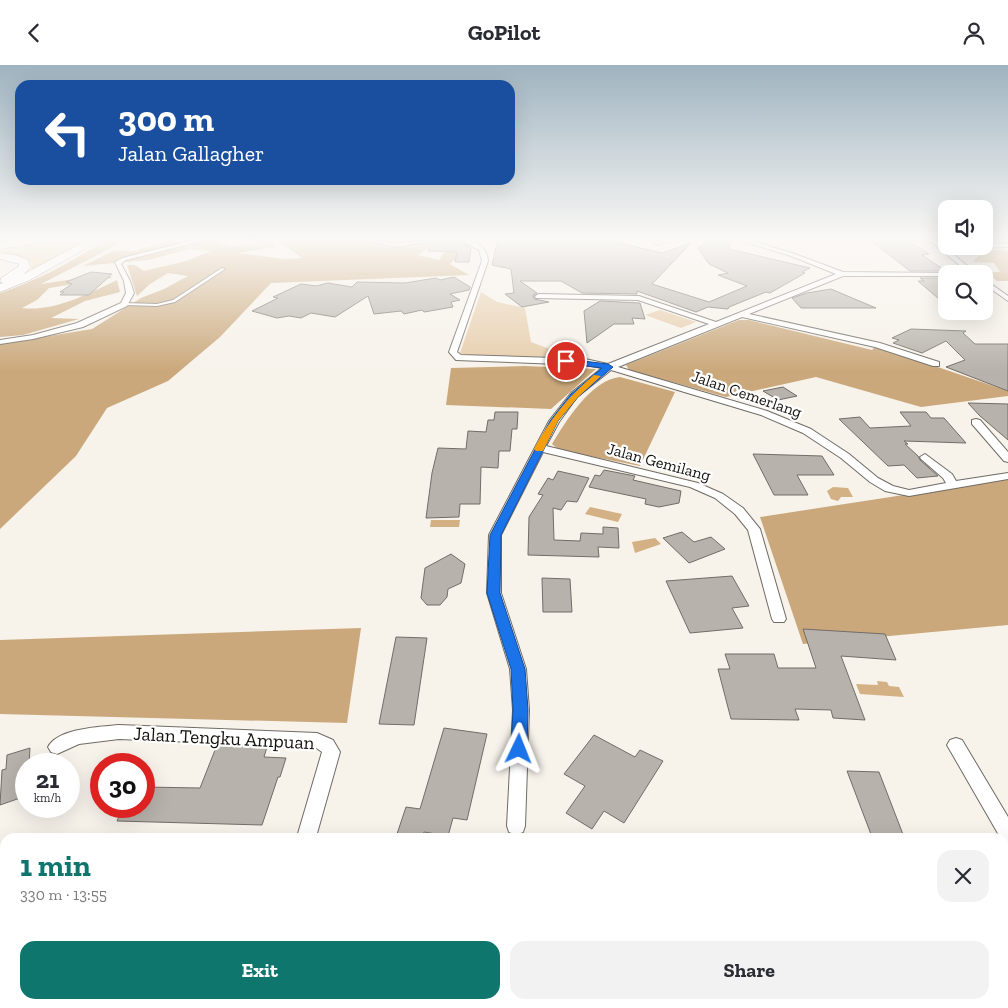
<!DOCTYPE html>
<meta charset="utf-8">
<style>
:root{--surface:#fff;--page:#f2f2f3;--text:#2b2b33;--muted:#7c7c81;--accent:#0f766e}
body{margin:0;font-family:"Zilla Slab",serif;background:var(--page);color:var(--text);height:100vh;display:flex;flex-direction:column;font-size:19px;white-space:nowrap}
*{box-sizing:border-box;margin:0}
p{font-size:16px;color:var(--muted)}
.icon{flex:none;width:28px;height:28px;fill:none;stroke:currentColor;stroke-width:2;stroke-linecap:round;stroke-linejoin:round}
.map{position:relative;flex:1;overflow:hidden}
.drawer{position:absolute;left:0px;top:768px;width:1009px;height:176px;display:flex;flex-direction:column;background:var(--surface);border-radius:15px 15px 0 0;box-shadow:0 5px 20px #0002}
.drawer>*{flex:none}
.top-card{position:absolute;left:15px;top:15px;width:500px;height:105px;border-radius:15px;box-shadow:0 5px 20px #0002;background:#1a4fa0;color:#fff;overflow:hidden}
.tools{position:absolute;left:938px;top:135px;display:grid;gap:10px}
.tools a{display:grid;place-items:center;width:55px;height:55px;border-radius:10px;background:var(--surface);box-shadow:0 5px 20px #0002;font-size:25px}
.speed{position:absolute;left:15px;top:688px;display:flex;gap:10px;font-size:25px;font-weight:700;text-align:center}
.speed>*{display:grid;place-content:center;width:65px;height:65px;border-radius:50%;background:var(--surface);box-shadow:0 5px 20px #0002;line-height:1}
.speed small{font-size:12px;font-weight:400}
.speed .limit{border:8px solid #d22;background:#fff;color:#111}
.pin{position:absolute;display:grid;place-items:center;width:42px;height:42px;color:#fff;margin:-21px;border:2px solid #fff;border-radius:50%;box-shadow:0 1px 5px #0007}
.me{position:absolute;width:55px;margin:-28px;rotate:2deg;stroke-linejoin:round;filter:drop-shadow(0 0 4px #0008)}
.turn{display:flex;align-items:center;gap:18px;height:105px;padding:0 20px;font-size:22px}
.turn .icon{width:65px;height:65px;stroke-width:2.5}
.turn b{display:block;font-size:35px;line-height:42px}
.round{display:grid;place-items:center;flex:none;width:52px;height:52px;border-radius:15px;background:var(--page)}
.headline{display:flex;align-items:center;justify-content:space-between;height:85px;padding:0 20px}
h1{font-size:30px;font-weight:700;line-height:38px;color:var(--accent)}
.button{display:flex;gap:10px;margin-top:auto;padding:10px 20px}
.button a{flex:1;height:58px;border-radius:15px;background:var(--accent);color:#fff;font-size:20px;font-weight:700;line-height:58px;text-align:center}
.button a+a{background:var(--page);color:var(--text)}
header{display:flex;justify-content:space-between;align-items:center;height:65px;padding:0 20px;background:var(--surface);font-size:22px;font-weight:700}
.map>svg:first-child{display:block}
</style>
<header><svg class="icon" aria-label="back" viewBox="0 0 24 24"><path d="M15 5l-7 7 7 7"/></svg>GoPilot<svg class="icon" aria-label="person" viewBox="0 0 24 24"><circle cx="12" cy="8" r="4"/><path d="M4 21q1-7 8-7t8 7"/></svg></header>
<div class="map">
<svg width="1008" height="943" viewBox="0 0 1008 943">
<rect width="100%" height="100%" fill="#f7f2ea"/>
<!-- green -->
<path fill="#e7cdab" d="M71,174H96L31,206L33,199L24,193L0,190V185Z
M481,227L497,237L525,243L531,277L574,293L468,292L460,288Z
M660,245L696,257L681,263L645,250Z"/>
<!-- forest -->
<path fill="#caa87b" d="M115,174H120L113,182L41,219L107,209L112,213L49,223L37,235L22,243C54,247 88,229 117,215L120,227L85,236L51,253L79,254L23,270L0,272V228C23,220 46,210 67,198C84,189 97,179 115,174Z
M180,174H212L230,182L272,178L275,182L238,188L285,194L302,193L275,174H378L373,178L403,181L416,174H440L418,190L439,195L453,174L466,177L465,184L450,199L469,210L271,218L220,272L168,316L107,343L76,391L0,464V279L92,264L141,233L164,224L188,211L168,208L150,219L137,231L127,200H135L144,206L186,196L211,186L190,184L148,195L83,201L115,185L133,186Z
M976,185H1005L1008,187V216H997L986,207H1000L994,198L973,197L980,189Z
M739,255H749L872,285L876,281L1008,326V331L921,342L816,312L726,332L629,305L626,300Z
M525,301L596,304L551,344L446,340L451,303Z
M620,312L675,327L640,401L559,385L552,379C566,356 591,315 620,312Z
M1008,414V560L803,579L760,452Z
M361,563L347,658L0,649V575Z"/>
<!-- water -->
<path fill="#d3b184" d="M833,422L848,423L853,432H841L838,436L831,434L827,426Z
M590,442L622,449L618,457L585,449Z
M431,455H460L459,462H430Z
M655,473L661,479L635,488L632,477Z
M877,616L887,617L889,621L899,622L904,632L860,629L856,619L878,620Z"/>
<!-- building -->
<path fill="#b7b2ab" stroke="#726d67" d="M441,174H456L471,183L469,197H455L457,187L428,186L434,177Z
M498,174H601L662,188L691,178L652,219L709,237L747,221L718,210L728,208L709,199L698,183L713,174L730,176L729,184L810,203L802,207L805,208L770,228L766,227L729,242L728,244L708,242L696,247L637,226V229L582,228L561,216H520L537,228L533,230L534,234L549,237L522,242L505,229L514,228L511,204L492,200Z
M869,174H906L929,189L922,190L946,206H910Z
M91,207L112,209L89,230H60L64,227H60L72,219L66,217Z
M454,212L470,222L469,225L450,229L460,235L451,237L453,242L424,247L422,245L404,249L401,246L374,249L368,231L335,252L311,248L301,253L289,251L277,253L252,246L278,233L273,232L301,219L316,221L328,218L352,222L357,217L405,218L436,213L440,215Z
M920,213H946V240L918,216H924Z
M831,224L876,243H801L792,233L807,228Z
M600,236L640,238L645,254L632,253L634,259H614L587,278L584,246Z
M911,264L966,266L963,268L975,279H1008V326L946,302L965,295L946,276L922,288L893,278L899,275L892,273Z
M783,322L797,331L778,335L763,326Z
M968,338L1008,339V375L980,351Z
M495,347H518L517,364H512L510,386H499L498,403L481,402L480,439H460L459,452L426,453L432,408L438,383L466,384L468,366L486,367L488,355H494Z
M900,347H926L931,353H944L966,378L904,376L908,379H905L918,391L920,395L938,411L917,413L904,400L888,401L839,354L860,352L870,363L911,361Z
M753,389L822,391L834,410H797L808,430H774Z
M604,405L635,411L633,415L681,426L679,438L659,442L645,439L646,434L589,422L595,410L600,411Z
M558,406L589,413L577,437L567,436L561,445L553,443L554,475L580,476L581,468L603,469V462L618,463L619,483L598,482L599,492L528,490L529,452L543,430L538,429L548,413L553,415Z
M682,467L694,477L711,472L725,484L689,498L663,473Z
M451,489L465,499L461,518L448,524L447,532L440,540H427L421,533L425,503Z
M732,511L749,541L732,543L743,563L690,568L666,516Z
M542,513L570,514L572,547H543Z
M803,564L885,569L896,595L841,591L865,655L833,653L831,645L795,644L799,655L731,654L718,604H730L725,589H774L778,603H816Z
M396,572L427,573L414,660L379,659Z
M444,663L487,669L467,755L453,753L448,771L424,767L423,772H396L406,742L420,744Z
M594,670L635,692L640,685L663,696L624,758L604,746L592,764L566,748L585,721L564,709Z
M217,680L267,682L264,692L286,693L280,712H278L262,760L117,756L124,741H144V722L200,723Z
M30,683L29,699H26V731L0,740L2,705L6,704L7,690Z
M847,706L879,707L904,772H872Z"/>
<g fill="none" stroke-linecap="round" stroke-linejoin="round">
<!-- lane casing -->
<g stroke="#706b64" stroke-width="2">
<path id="lane" d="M222,203L225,204L175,237L157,241L124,240L122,239L124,238L157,239L173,235Z"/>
</g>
<!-- street casing -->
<g stroke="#706b64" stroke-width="2">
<path id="street" d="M198,174H210L126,195L121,199L130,216L134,228L127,241L83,262L33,274L0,279V275L33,270L77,258L121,238L126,228L124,216L115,197L122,193Z
M361,174C374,174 386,178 398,178C412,178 425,174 439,174L397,182Z
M458,174C473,174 487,180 488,196L457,287L461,290L585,294L608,299L709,259L638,235L536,233L535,231L539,229L639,231L716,257L836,209L791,191L735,174H746L795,189L843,207L948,208L946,211H843L749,249L880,278L939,297V301H933L875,282L742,252L618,302L767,346L811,364L849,389L878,413L893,421L909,425L946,418L943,413L921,394L920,392L925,389L952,409L956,416L1008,408V414L909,431L885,426L870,417L841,393L803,368L761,350L611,305L577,332L559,357L546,381L698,418L723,429L743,443L760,464L786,554L784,557H774L772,554L748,465L735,449L715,433L690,422L543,387L501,470V528L526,604L529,645L525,761L523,767L516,770L509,767L507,761L513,645L510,604L487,528L489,470L549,356L571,328L602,303L585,300L456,295L449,287L482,196L479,185Z
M664,174H676L657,180L654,178Z
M928,174H935L946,181H984V179L1008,178V182L947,184L977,209H970Z
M984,214L1008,231V236L984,219Z
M976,354L980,355L1008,387V397L1004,396L972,359V355Z
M119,660L317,668L333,675L340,687L316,772H297L322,687L315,682L119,674L79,679L57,689L51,687L48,682C58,663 100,662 119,660Z
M956,673L962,675L1008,752V778L1004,776V772H1000L947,680L950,675Z
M244,939H266L265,943H243Z"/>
</g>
<!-- primary casing -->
<g stroke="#706b64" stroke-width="1">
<path id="primary" d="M23,174H52L47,177L0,184V178Z
M89,174H103L30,215L0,227V219L3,218L0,216L1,213L19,201V199L0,194V188L15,190L28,195L31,202L24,209Z"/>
</g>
<!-- lane -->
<use href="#lane" fill="#fff" fill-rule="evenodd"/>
<!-- street -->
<use href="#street" fill="#fff" fill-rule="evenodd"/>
<!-- primary -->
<use href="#primary" fill="#fff" fill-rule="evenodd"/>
</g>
<!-- sky -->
<linearGradient id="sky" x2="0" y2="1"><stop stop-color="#9fb3c0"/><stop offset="0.57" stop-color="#fbf9f6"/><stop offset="1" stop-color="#fbf9f6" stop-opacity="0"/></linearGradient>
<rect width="1008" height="306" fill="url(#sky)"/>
<!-- route -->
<path fill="#1a73e8" stroke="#114b97" d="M566,294L608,299L613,302L578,332L558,356L501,470L500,528L525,604L528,645L527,684L525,688L519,690L514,688L511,684L513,645L511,604L487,528L490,470L550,356L571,329L602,303L563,298V295Z"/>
<!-- slow -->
<path fill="#f59e0b" d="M594,310L601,311L578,332L558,356L543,386H536L534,384C551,353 567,333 594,310Z"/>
<g text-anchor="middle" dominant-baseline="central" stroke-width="4.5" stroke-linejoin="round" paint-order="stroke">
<!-- street labels -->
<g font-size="16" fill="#12110e" stroke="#fff">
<text transform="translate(747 329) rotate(19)">Jalan Cemerlang</text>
<text transform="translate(659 397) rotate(15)">Jalan Gemilang</text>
</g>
<!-- near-street labels -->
<g font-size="19" fill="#12110e" stroke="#fff">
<text transform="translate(224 673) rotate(3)">Jalan Tengku Ampuan</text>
</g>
</g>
</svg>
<div class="tools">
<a><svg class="icon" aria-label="sound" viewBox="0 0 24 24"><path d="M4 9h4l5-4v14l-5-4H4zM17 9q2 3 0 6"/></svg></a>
<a><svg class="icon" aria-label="search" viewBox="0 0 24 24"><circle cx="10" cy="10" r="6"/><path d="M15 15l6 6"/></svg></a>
</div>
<div class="speed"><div>21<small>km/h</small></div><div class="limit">30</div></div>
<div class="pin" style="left:566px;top:296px;background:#d93025"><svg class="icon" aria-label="arrive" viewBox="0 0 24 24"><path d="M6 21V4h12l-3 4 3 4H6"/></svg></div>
<svg class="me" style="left:519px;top:684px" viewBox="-20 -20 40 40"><path d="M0-17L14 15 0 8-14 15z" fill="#1a73e8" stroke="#fff" stroke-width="4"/></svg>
<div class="top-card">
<div class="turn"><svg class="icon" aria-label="left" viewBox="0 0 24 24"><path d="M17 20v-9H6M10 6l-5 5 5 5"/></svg><div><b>300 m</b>Jalan Gallagher</div></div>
</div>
<section class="drawer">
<div class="headline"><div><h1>1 min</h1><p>330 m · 13:55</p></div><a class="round"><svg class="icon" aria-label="close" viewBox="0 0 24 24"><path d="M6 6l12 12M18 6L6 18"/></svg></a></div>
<div class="button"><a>Exit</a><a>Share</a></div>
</section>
</div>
